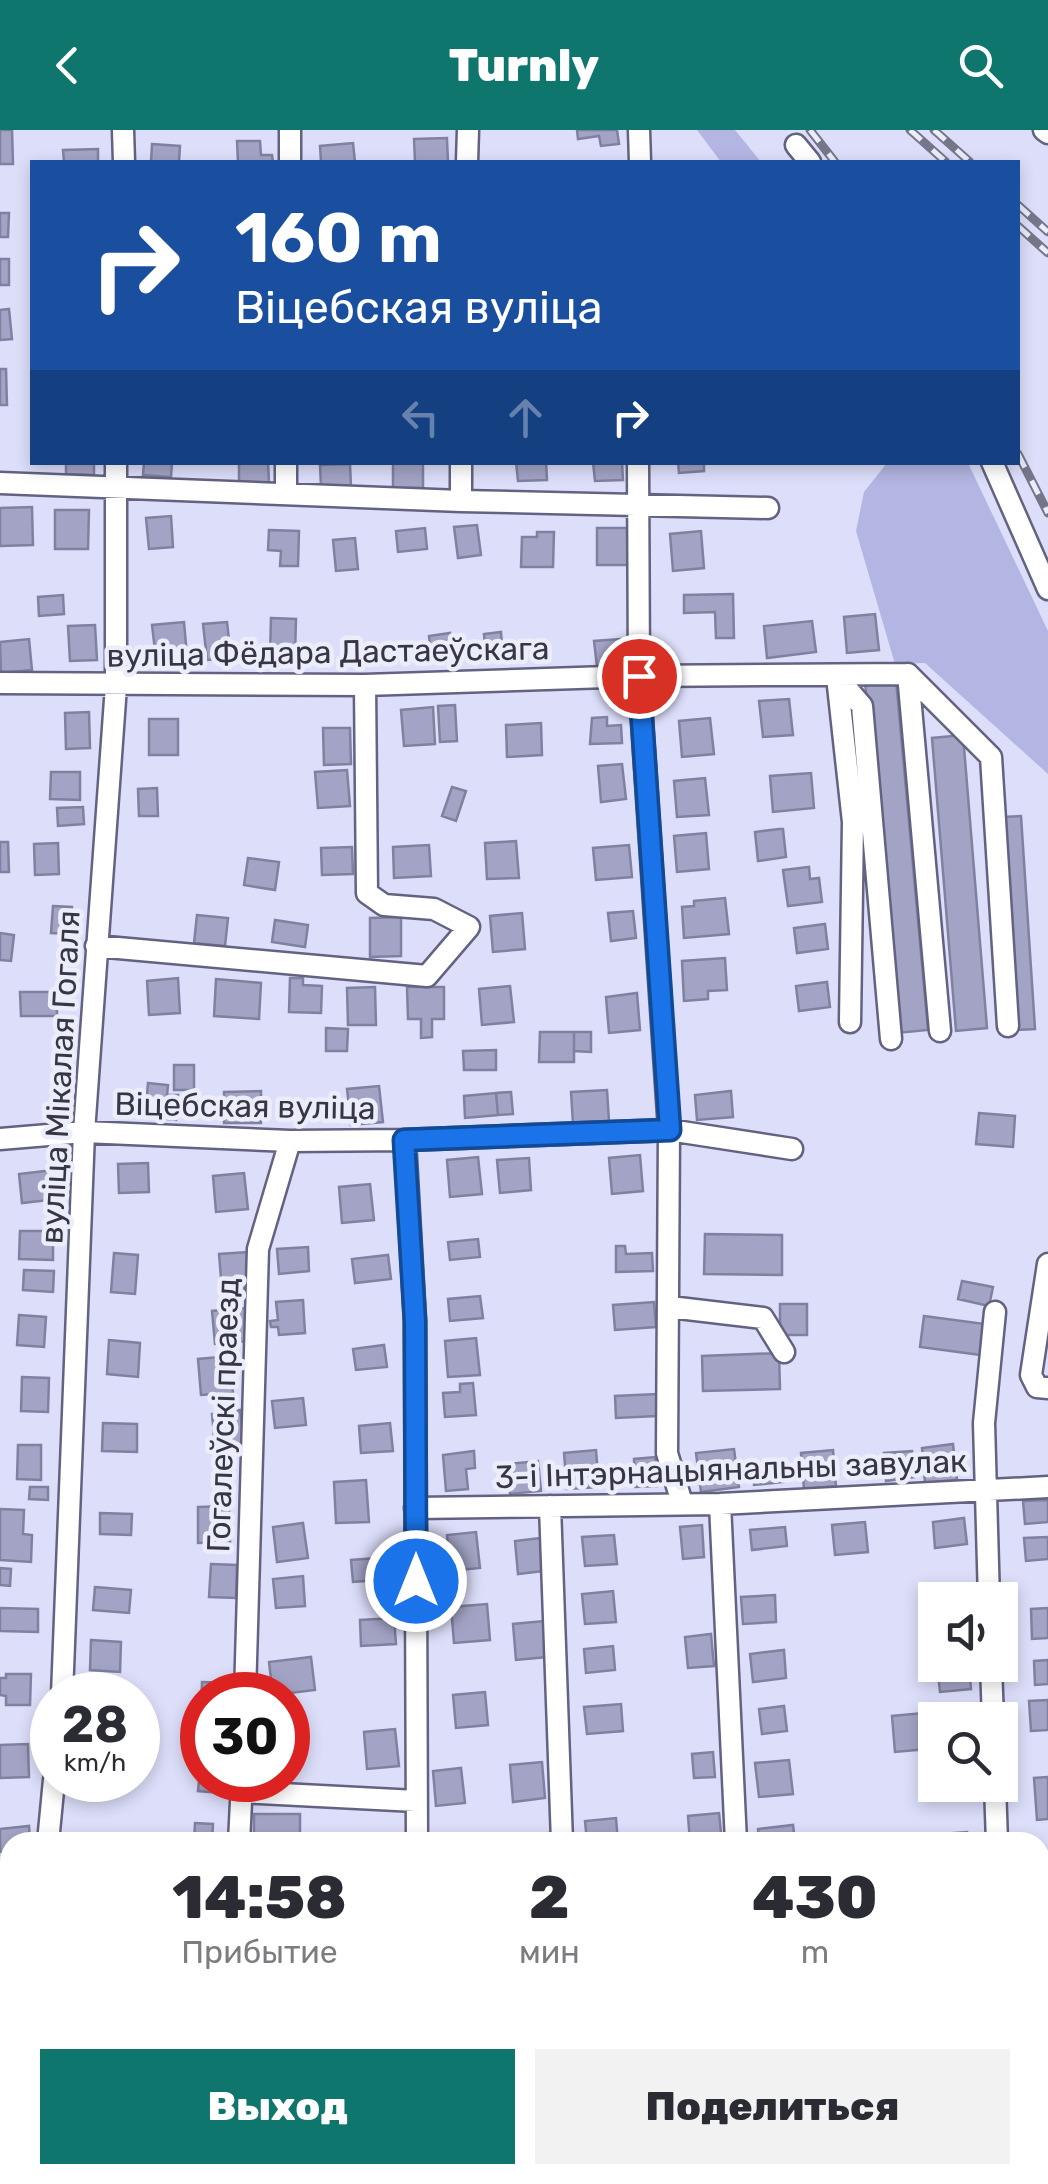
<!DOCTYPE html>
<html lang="ru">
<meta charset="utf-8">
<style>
:root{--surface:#fff;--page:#f2f2f3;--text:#2b2b33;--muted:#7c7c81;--accent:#0f766e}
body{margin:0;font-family:Rubik,sans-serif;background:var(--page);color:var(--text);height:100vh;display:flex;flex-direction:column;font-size:38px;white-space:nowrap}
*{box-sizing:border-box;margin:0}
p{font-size:32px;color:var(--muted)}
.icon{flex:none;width:55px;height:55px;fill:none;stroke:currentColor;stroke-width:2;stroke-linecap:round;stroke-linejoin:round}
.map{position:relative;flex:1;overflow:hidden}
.drawer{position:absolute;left:0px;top:1702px;width:1050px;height:352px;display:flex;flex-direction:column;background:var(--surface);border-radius:30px 30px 0 0;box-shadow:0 5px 15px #0003}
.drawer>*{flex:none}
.top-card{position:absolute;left:30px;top:30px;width:990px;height:305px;border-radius:0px;box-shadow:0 5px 15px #0003;background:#1a4fa0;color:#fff;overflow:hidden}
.fabs{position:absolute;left:918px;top:1452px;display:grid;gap:20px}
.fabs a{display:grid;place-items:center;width:100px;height:100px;border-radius:0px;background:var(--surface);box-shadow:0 5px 15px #0003;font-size:50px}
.speed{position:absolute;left:30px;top:1542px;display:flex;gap:20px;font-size:50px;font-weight:700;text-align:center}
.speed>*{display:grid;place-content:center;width:130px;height:130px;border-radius:50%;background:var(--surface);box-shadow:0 5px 15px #0003;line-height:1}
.speed small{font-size:25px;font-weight:400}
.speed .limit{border:15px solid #d22;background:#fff;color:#111}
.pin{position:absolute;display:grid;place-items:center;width:85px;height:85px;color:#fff;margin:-42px;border:5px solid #fff;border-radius:50%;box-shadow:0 2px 10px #0007}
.me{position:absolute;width:110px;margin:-55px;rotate:0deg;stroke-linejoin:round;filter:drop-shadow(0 0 8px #0008)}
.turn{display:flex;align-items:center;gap:35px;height:210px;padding:0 40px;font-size:45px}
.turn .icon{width:130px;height:130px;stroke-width:2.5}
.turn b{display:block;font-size:70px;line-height:85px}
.lanes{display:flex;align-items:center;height:95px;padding:0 40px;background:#0003;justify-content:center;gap:50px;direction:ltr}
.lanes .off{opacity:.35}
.eta{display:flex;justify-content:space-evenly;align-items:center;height:170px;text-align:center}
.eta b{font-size:60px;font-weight:800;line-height:70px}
.button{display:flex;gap:20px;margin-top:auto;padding:20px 40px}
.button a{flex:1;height:115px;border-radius:0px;background:var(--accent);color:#fff;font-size:40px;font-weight:800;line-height:115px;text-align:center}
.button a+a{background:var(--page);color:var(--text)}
header{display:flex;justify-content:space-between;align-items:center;height:130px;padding:0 40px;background:var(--accent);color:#fff;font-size:45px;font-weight:800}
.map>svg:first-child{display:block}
</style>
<header><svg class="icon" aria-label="back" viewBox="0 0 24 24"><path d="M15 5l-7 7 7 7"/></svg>Turnly<svg class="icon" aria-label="search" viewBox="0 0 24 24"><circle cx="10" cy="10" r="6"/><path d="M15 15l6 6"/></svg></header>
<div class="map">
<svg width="1048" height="2054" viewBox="0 0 1048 2054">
<rect width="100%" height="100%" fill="#dddefa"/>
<!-- green -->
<path fill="#b3b5e2" d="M697,0H735L761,32H721Z
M887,333H968L1048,501V644L925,533L895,534L856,401L864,362Z"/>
<!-- building -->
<path fill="#a3a4c5" stroke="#8081a0" stroke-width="2.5" d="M0,0H12L13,34H0Z
M577,0H617L619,14L601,16L599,6L578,9Z
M447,8L448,32H415L414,9Z
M237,11H260L261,25H272L273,32H238Z
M353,13L355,32H321L320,16Z
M152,14L180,16L179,32H151Z
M98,19V32H64L63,20Z
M0,83H9L8,107H0Z
M0,129H9V155H0Z
M9,179L12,209L0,210V180Z
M0,239H6L7,275H0Z
M66,332H94V345L66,344Z
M144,332H172L171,347L143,345Z
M239,332H268L269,353L239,354Z
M516,332H546L547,350L518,351Z
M593,332H622L623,350L595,351Z
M678,332H704V341L679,343Z
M423,333V358H393V334Z
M350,334L351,356L321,357L320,335Z
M32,377L33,415L0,416V378Z
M55,380H89L88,419H55Z
M171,386L173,417L149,419L146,388Z
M477,395L481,425L458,428L454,397Z
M425,398L427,419L398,422L396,401Z
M597,398H628L629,435H597Z
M269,400L299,401L298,436H280L281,421L268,420Z
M701,401L704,438L673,441L670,404Z
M537,402H554L553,437H521L522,407H537Z
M355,408L358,439L336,441L333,410Z
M733,464L734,508H716L715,482L684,483V465Z
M63,465L64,484L39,486L38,467Z
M875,484L879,520L847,523L844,487Z
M271,488L296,489L295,525H270Z
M812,491L816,522L767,528L764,496Z
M184,492L187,526L156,529L152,495Z
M227,492L231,528L207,530L203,494Z
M95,495L97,530L70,531L68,496Z
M501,502L503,529L486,530L484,504Z
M450,503L453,530L432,532L429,506Z
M29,509L32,540L1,543L0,512Z
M620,509L622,535L597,537L594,511Z
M896,550L928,900L897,903L865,552Z
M789,569L793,605L763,607L759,571Z
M455,575L457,611L440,612L438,576Z
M433,577L435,614L404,616L401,580Z
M89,582L90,618L66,619L65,583Z
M607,587V596L621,595L622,613L590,614L592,588Z
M710,588L714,624L682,627L679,591Z
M149,589H178V625H149Z
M541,593L542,625L507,627L506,595Z
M323,598H350L351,634L324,635Z
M963,605L987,898L956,901L932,608Z
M622,634L626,669L601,672L598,636Z
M347,640L350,676L318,678L315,642Z
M51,642H80V670L50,669Z
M811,643L814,678L773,682L770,646Z
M705,648L709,685L677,687L674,651Z
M452,657L466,661L456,691L442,686Z
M157,658L158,686H139L138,659Z
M83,677L84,694L58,696L57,678Z
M1021,686L1035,899L1015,900L1002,687Z
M779,699H783L786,727L758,731L755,702Z
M706,703L709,739L677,742L674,706Z
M516,711L519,748L487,749L485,713Z
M0,712H8L9,742H0Z
M58,713L59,744L35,745L34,714Z
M429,715L431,746L394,748L393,717Z
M629,715L632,747L596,750L593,718Z
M352,717L353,744L322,745L321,718Z
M248,728L279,732L275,760L244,755Z
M809,737L810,749L819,748L822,772L788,776L783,740Z
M725,768L729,804L684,808L682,777L694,776V771Z
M53,776L72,777L70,804L51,803Z
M633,781L636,808L611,811L608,783Z
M522,783L525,819L493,822L490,786Z
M197,785L228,788L225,816L194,813Z
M401,787V826L370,827V788Z
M275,790L308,795L305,817L272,812Z
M825,794L828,819L797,823L794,798Z
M0,803L14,805L11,831L0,830Z
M725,828L727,860L708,861V869L684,871L682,831Z
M178,848L180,883L149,885L147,851Z
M290,848H303V855L322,856L321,883L289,882Z
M216,849L261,853L259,889L214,886Z
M827,852L830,877L799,881L796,856Z
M510,856L514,892L482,895L479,859Z
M375,857L376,895H348L347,858Z
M407,857H444V889H432V907L421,908V889H408Z
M20,862H57V886H21Z
M637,863L640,900L609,903L606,867Z
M326,898L348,899L347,921H326Z
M540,902H574V932H539Z
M574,902H591V922L574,921Z
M496,920V940H464L463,921Z
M174,935H194V960H174Z
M148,953L168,955L167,965H178L176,990L145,987Z
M379,956L383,992L351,995L347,959Z
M607,960L609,991L573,994L571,962Z
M261,961V993H224V962Z
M731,961L733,987L697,990L695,965Z
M511,962L513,984L498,985L496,963Z
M496,963L498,985L465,988L464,966Z
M979,983L1015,986L1013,1017L976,1014Z
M640,1025L643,1061L612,1064L609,1028Z
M478,1027L482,1064L450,1067L447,1030Z
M529,1028L531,1060L500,1063L497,1030Z
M148,1033L149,1062L119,1063L118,1034Z
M54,1040L58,1069L22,1073L19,1044Z
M244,1043L248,1079L216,1082L213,1046Z
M370,1054L374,1090L342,1093L339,1057Z
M20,1101H53V1130L19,1129Z
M705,1104L782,1105V1145L704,1144Z
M478,1109L480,1127L450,1130L448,1112Z
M616,1116H625L626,1124L652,1123L653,1141L616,1142Z
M308,1117L309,1141L279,1144L277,1119Z
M248,1122L251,1158L222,1160L219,1124Z
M114,1123L138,1125L135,1164L111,1162Z
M388,1125L391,1149L355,1153L352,1129Z
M24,1140L54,1141L53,1162L23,1160Z
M962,1151L993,1157L989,1176L958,1169Z
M480,1166L483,1188L450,1191L448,1169Z
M303,1170L305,1203L279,1205L278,1197H271L270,1191L278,1190L276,1172Z
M654,1172L656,1197L615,1200L613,1175Z
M780,1174H807V1205H780Z
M245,1178L248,1211L215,1214L212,1181Z
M19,1185L46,1187L44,1217L17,1215Z
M924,1186L985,1194L981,1225L920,1217Z
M476,1208L480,1245L448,1247L445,1211Z
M109,1210L140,1213L138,1247L107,1244Z
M384,1215L387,1237L356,1240L353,1219Z
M779,1223L780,1259L703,1261L702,1226Z
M230,1226L233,1263L201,1265L198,1229Z
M22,1247L49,1248L48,1282L21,1281Z
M473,1253L476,1285L445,1287L443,1263L460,1262V1254Z
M657,1264V1286L616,1288L615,1266Z
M303,1268L306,1295L275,1298L272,1271Z
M240,1280L244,1314L215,1317L212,1284Z
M103,1293L137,1294V1322L102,1321Z
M390,1293L393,1321L361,1323L359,1296Z
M953,1314L957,1350L925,1353L922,1318Z
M18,1315H41V1350L17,1349Z
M734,1319L739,1357L701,1362L696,1323Z
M596,1320L599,1357L567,1359L564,1323Z
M833,1320L836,1356L804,1359L801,1323Z
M474,1321L475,1338L466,1339L468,1359L446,1361L443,1325Z
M912,1321L915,1347L886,1351L884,1323Z
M655,1327L657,1356L635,1357L634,1329Z
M781,1330L783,1352L754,1355L751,1333Z
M538,1331L541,1361L510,1364L507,1334Z
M366,1350L369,1392L336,1393L334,1352Z
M30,1357H48V1370L29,1369Z
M1048,1370V1392L1025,1394L1023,1371Z
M229,1376L230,1412L198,1413V1377Z
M0,1379L24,1380L23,1404L32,1405L31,1432L0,1430Z
M100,1383L132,1384L131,1405L100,1404Z
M964,1388L967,1414L935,1418L933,1392Z
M865,1392L868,1422L835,1425L832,1395Z
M303,1393L308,1428L277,1432L273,1397Z
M702,1395L704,1427L683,1429L680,1397Z
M785,1397L787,1416L752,1420L750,1400Z
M476,1402L480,1438L451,1441L447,1405Z
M614,1405L617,1434L585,1436L582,1407Z
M1048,1407V1429L1026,1431L1024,1408Z
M541,1408L544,1441L518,1444L515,1411Z
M390,1427L392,1449L353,1452L351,1430Z
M211,1434L237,1435L236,1468L209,1467Z
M0,1438L11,1439L10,1456L0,1455Z
M303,1446L305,1476L276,1478L273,1449Z
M95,1457L131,1460L129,1483L93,1480Z
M613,1461L616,1492L585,1494L582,1464Z
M968,1462L969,1470H935V1492L932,1465Z
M775,1465L776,1492L743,1494L741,1467Z
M487,1474L490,1510L454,1513L451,1477Z
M0,1478L38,1479V1502L0,1501Z
M1048,1478V1508L1032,1509L1031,1479Z
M394,1488L396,1514L361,1516L360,1490Z
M544,1491L547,1527L516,1530L513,1494Z
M711,1504L714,1536L688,1538L685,1507Z
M91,1510L121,1512L120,1542L90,1540Z
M613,1516L615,1540L586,1543L584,1519Z
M784,1520L786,1548L753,1552L750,1524Z
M311,1527L315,1560L273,1565L269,1532Z
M1048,1530V1554L1035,1555L1034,1531Z
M937,1535H969L971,1559L940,1562Z
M6,1544H31L30,1575H6V1566L0,1565V1548H6Z
M202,1552L233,1553L232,1565H202L201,1582Z
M485,1562L488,1595L456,1598L453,1565Z
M1048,1570V1600L1031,1601L1029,1571Z
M621,1574L623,1601L587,1604L584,1577Z
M784,1576L787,1601L762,1604L759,1579Z
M923,1583L927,1619L895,1622L892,1586Z
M395,1599L399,1636L367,1639L364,1602Z
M28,1614L29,1647L0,1648V1615Z
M713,1622L715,1647L694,1648L692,1624Z
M789,1630L793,1664L759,1667L755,1633Z
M542,1632L545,1668L513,1672L510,1635Z
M461,1638L465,1673L436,1676L433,1641Z
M200,1641L202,1650H221L220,1663L198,1661Z
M1048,1647V1689L1037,1690L1034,1648Z
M719,1683L722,1712H690L688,1686Z
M254,1684H300V1712H254Z
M616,1688L618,1712H587L585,1691Z
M195,1693L213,1694L212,1712H194Z
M793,1695L795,1710L759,1712L758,1699Z
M29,1696L30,1712H10V1721L0,1722V1699Z
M967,1702V1712H943L942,1704Z
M548,1703V1712H512L511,1706Z
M74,1704H119V1712H74Z
M396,1704V1712H371L370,1705Z
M0,1763L10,1764V1800H0Z
M0,1882H10V1918L0,1917Z
M1040,1985H1048V2028L1040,2029Z
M360,2045H392V2054H361Z
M523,2045H555L556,2054H524Z
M910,2045H936L937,2054H910Z"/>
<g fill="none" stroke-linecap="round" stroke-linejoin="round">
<!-- minor casing -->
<g stroke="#636381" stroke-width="25">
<path id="minor" d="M123,0L124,32
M639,0L640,32
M1044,0L1048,3
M796,15L810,32
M290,32V0
M467,32L468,0
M638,332L639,546L669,1000L667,1323L682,1373
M992,332L1048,459
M0,353L461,371L768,378
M286,363V332
M461,371V332
M908,544L940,901
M837,547L862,576L891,909
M837,547L853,692L850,892
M0,553L365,555L639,546L908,544L991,627L1008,896
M96,816L427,846L469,797L434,779L384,775L367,763L365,555
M0,1009L84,1002L290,1011L405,1010L669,1000L792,1019
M405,1010L415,1191L417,1712
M1048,1134L1031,1245L1037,1257L1048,1258
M670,1177L763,1188L784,1222
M720,1374L736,1712
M550,1376L562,1712
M415,1378L720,1374L1048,1357
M989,1470L984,1293L995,1182
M991,1535L993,1590
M62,1565L84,1002L116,556V332
M245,1565L258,1119L290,1011
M995,1655L997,1712
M242,1662L416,1671
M48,1712L54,1650
M239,1712L242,1652
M0,1822H10
M1040,1879H1048
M418,2045V2054
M752,2045L753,2054
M1009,2045L1010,2054
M23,2054L24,2045
M218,2054L219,2045
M567,2054V2045"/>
</g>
<!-- minor -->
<use href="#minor" stroke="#fff" stroke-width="20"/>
<!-- rail casing -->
<g stroke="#757689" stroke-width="9">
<path id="rail" d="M810,0L835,32
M910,0L946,32
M934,0L970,32
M1018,75L1048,102
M1018,96L1048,123
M1018,324L1048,383"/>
</g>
<!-- rail -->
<use href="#rail" stroke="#ecedfb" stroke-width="5" stroke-dasharray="15" stroke-linecap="butt"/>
</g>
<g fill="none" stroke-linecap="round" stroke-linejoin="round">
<!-- route casing -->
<g stroke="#114b97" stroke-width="25">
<path id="route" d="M416,1451L415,1191L404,1010L670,1000L639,546"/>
</g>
<!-- route -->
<use href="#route" stroke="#1a73e8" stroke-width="18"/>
</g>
<g text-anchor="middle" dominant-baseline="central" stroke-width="9" stroke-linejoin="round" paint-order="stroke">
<!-- street labels -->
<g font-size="32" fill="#363644" stroke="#ecedfb">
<text transform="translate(328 522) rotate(-1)">вуліца Фёдара Дастаеўскага</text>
<text transform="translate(60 947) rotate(-87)">вуліца Мікалая Гогаля</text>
<text transform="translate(245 976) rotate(1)">Віцебская вуліца</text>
<text transform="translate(223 1285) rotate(-88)">Гогалеўскі праезд</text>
<text transform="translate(731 1339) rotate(-2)">3-і Інтэрнацыянальны завулак</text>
</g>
</g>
</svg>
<div class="fabs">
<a><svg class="icon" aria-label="sound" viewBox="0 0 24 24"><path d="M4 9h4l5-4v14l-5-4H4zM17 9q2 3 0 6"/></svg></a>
<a><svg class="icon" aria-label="search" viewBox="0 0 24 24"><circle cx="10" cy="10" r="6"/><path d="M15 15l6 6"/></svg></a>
</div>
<div class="speed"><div>28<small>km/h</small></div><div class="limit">30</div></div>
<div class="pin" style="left:639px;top:546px;background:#d93025"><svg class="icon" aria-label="arrive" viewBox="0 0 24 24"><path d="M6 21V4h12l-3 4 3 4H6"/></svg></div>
<svg class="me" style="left:416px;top:1451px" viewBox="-20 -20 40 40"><circle r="17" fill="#1a73e8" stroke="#fff" stroke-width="3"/><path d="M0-11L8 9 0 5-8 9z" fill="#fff"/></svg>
<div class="top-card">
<div class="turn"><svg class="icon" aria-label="right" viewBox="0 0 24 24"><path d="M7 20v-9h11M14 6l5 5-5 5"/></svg><div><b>160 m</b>Віцебская вуліца</div></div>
<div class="lanes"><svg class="icon off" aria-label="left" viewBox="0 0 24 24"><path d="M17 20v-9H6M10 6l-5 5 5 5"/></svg><svg class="icon off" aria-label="ahead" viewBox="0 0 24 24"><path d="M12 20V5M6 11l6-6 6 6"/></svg><svg class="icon" aria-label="right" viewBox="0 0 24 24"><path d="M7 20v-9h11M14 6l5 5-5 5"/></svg></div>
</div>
<section class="drawer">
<div class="eta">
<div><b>14:58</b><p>Прибытие</p></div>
<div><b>2</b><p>мин</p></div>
<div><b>430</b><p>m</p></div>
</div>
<div class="button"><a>Выход</a><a>Поделиться</a></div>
</section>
</div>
